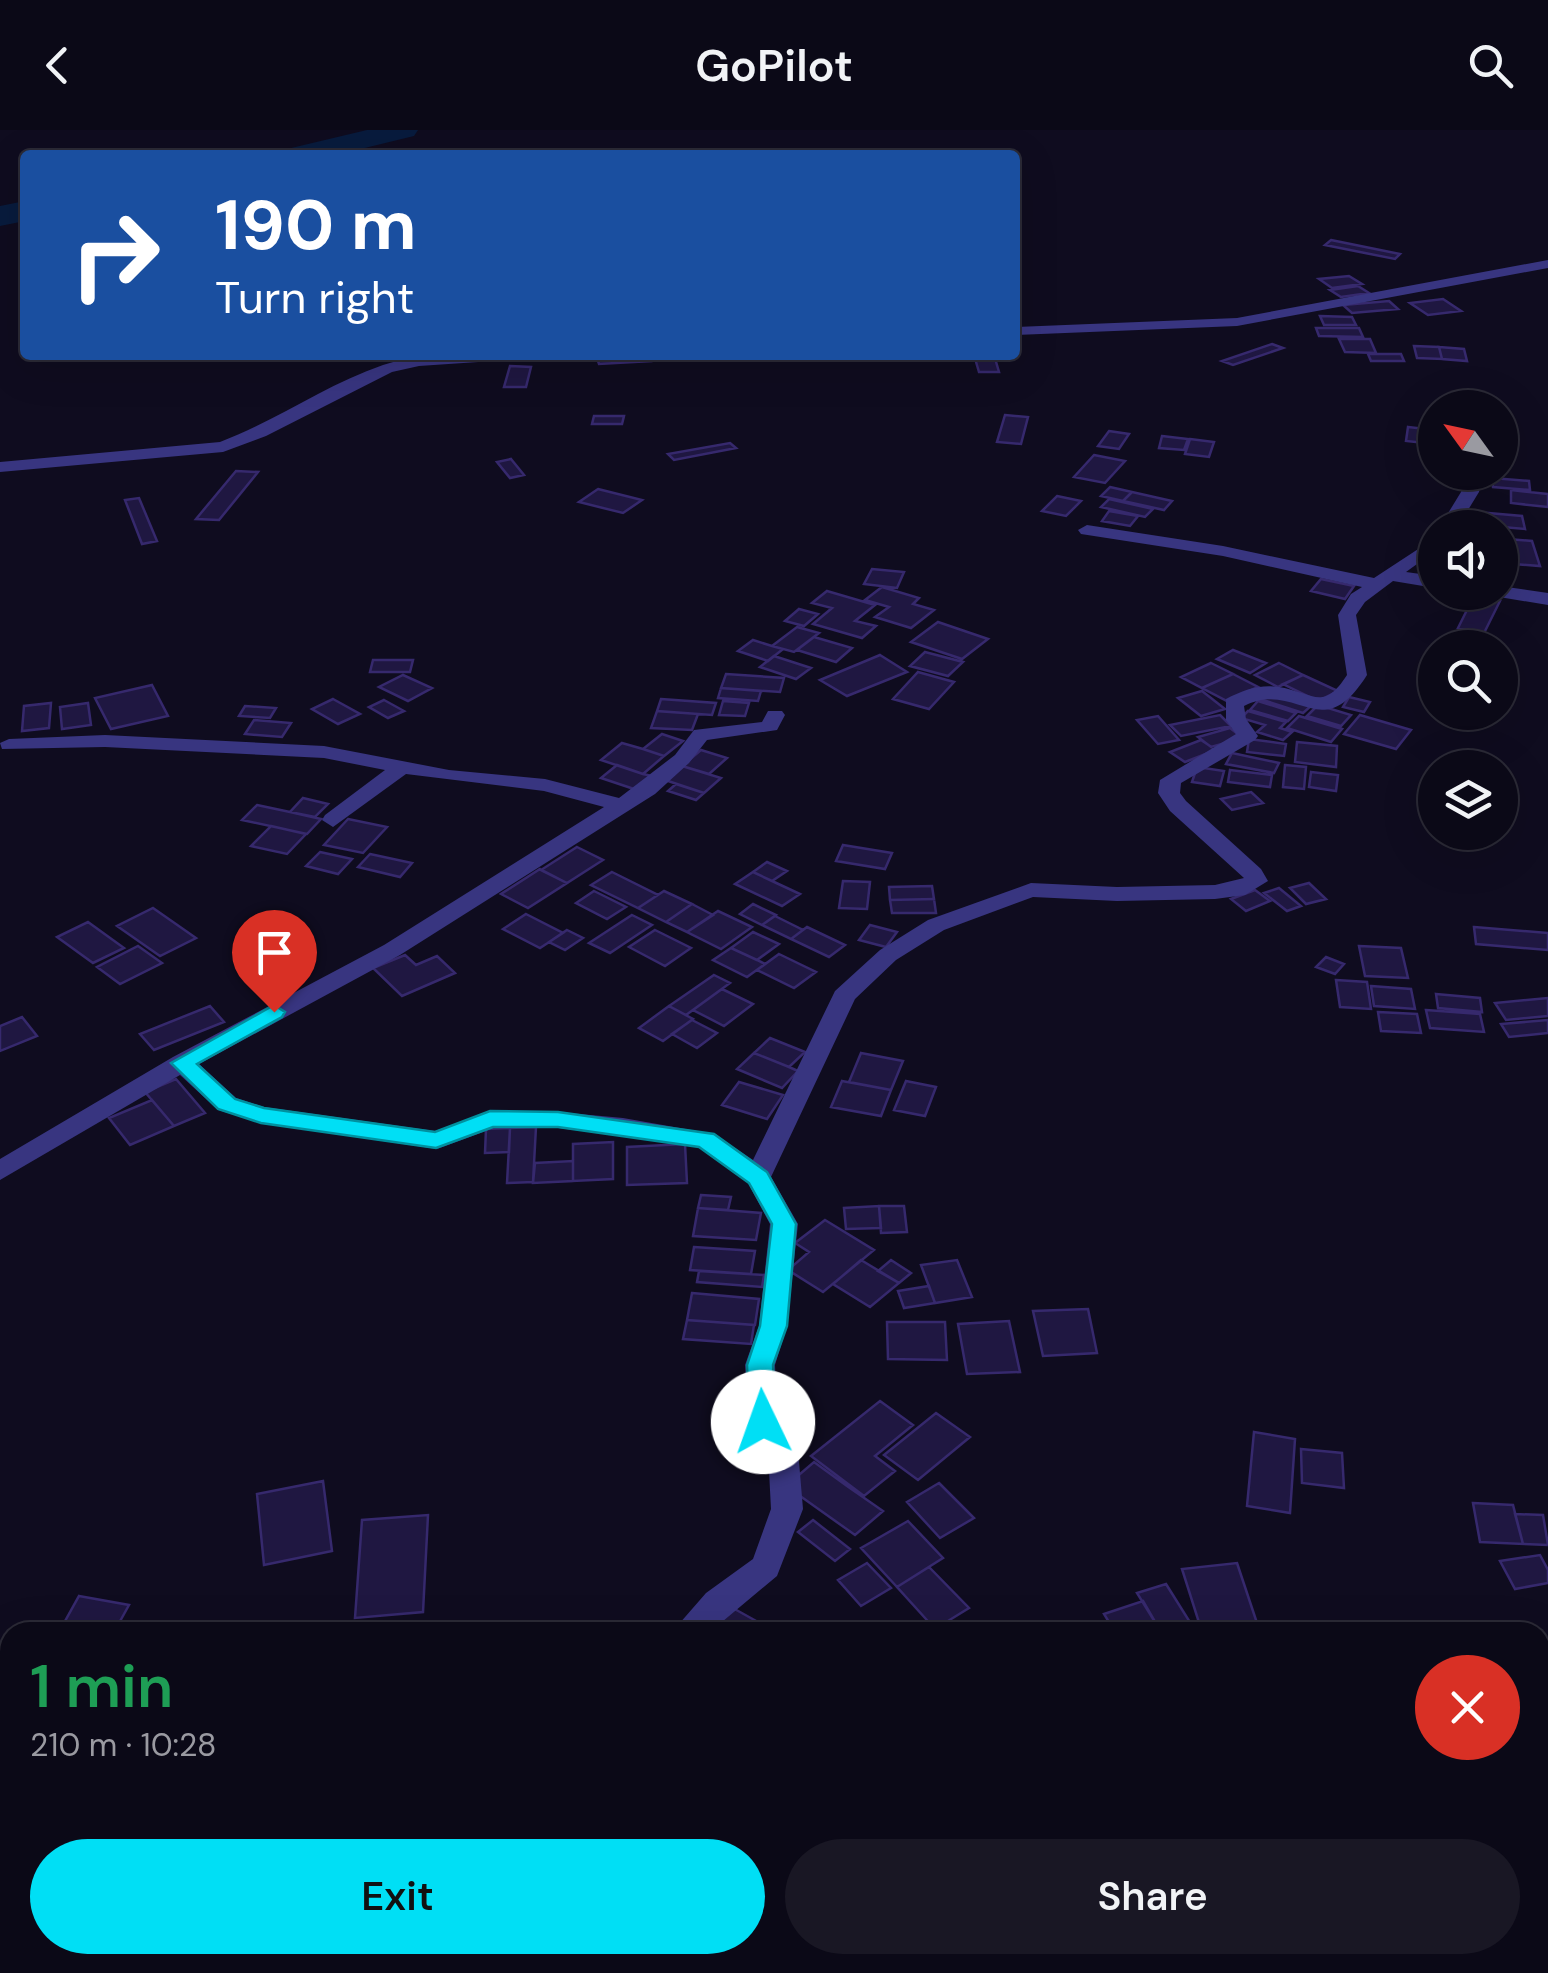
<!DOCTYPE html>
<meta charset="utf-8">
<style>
:root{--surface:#0b0917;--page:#191724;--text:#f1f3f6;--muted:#9a9aa1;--line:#2b2a36;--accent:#00dff5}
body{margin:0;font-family:"DM Sans",sans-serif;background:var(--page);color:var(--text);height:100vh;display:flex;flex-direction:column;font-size:38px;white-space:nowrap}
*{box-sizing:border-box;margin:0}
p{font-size:32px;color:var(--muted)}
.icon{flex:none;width:55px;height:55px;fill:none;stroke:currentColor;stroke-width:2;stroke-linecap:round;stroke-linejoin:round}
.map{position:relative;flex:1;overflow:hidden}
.sheet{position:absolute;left:0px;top:1492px;width:1550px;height:352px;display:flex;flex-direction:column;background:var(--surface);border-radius:30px 30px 0 0;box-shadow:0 10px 40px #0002,0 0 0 2px var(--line)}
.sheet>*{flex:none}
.hud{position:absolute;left:20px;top:20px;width:1000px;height:210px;border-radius:10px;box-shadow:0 10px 40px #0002,0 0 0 2px var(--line);background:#1a4fa0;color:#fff;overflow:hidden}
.needle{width:65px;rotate:303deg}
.fabs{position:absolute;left:1418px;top:260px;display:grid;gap:20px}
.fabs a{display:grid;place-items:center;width:100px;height:100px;border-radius:50%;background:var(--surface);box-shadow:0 10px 40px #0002,0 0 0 2px var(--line);font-size:50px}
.pin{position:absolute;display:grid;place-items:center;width:85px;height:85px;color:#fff;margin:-102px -42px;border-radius:50% 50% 50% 0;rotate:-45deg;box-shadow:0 0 10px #0007}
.pin .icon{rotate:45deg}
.me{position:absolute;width:110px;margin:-55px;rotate:357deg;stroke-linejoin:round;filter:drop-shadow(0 0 8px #0008)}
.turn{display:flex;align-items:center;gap:35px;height:210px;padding:0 30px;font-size:45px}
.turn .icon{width:130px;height:130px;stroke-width:2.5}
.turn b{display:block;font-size:70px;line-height:85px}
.round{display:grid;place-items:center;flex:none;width:105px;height:105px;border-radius:52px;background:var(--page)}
.summary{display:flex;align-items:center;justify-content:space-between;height:170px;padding:0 30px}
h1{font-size:60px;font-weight:600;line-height:75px;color:#1e9e55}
.cta{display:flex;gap:20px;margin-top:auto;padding:20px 30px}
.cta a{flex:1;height:115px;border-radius:60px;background:var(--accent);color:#111;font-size:40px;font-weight:600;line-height:115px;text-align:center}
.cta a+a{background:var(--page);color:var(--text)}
header{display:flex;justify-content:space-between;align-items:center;height:130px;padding:0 30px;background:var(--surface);font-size:45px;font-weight:600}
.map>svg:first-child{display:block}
</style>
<header><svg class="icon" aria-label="back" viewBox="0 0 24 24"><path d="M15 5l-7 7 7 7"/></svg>GoPilot<svg class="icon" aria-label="search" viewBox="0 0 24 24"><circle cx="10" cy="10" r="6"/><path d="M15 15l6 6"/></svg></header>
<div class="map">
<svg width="1548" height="1843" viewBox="0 0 1548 1843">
<rect width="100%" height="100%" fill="#0f0c1f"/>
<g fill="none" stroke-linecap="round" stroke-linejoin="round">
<!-- river -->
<path fill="#081b3d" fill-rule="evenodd" d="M367,0H418L414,6L336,25H283L287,19Z
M25,71V91L0,96V76Z"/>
</g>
<!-- building -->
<path fill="#1f1741" stroke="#36296d" stroke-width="2.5" d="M1331,110L1400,124L1395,129L1325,115Z
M1349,146L1362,154L1332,158L1319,149Z
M1358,156L1369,163L1341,167L1330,160Z
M1443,169L1461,181L1428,185L1410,173Z
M1389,171L1398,179L1352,183L1343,175Z
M1320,186L1352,187L1356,195H1324Z
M1316,198H1359L1363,207L1319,206Z
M1339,209H1370L1376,223L1345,222Z
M1272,214L1283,218L1233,235L1222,231Z
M1414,216L1439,217L1442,229L1417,228Z
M1439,217L1464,219L1467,231L1442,229Z
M1368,224H1401L1404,231H1371Z
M596,225H649L651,231L599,234Z
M974,225H994L999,242H979Z
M510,236L531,237L526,257H504Z
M1005,285L1028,287L1021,314L997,312Z
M594,286H624L622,294H592Z
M1408,297L1435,300V314L1406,311Z
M1109,301L1129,304L1119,319L1098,316Z
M1162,306L1188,309L1184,320L1159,318Z
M1190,309L1214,312L1209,327L1185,324Z
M730,313L736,318L674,330L668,324Z
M1094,325L1125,331L1105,353L1074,347Z
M511,329L524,345L510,348L497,332Z
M236,341L258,342L219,390L196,389Z
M1492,348L1529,351L1530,360L1493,357Z
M1110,357L1132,362L1123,371L1101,366Z
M598,359L642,370L623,383L579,372Z
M1511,360L1548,364V377L1511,373Z
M1132,362L1172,371L1164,380L1123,371Z
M1057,366L1081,371L1066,386L1042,381Z
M139,368L157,411L142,414L125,370Z
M1109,369L1153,379L1145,387L1101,377Z
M1109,381L1138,386L1130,396L1102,391Z
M1477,382L1522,386L1525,399L1479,395Z
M1507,409L1532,411L1540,436L1514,434Z
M872,439L904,442L897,458L864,454Z
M1321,449L1354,456L1345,469L1311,461Z
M882,457L919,468L913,474L934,480L911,498L875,487L889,477L865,470Z
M827,461L875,475L855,491L876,496L862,508L813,494L832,478L812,473Z
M1474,466L1500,471L1484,503L1458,498Z
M799,479L818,484L804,496L785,491Z
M938,492L988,509L962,529L911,512Z
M797,497L819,503L794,522L772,516Z
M814,507L852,518L836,532L797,520Z
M753,510L772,516L783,519L768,531L738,521Z
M1233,520L1266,533L1250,543L1217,529Z
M925,522L963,532L948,546L910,536Z
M880,525L907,542L847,566L820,550Z
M774,526L811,538L796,549L760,537Z
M373,530H413L410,542H370Z
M1211,533L1233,544L1202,558L1181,547Z
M1279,533L1303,545L1278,557L1255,545Z
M918,542L954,552L929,579L893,569Z
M726,544L784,548L780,562L721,558Z
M1233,544L1258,557L1227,571L1202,558Z
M403,545L432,558L408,571L379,557Z
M1303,545L1338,561L1318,571L1283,554Z
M152,555L168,586L111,599L95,568Z
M721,558L761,561L758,571L718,568Z
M1202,561L1225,579L1201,586L1178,568Z
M1269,561L1312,575L1303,583L1260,569Z
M1349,567L1370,572L1364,582L1343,577Z
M333,569L360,584L338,594L312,579Z
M661,569L716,573L712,585L657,581Z
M384,570L404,581L388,588L369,577Z
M723,571L749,573L745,586L719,585Z
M1258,571L1296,583L1288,591L1250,580Z
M51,573L49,598L22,601L24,576Z
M88,573L91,595L62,599L60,577Z
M1318,575L1351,585L1341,596L1307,586Z
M245,576L276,578L270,588L239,586Z
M657,581L698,584L692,600L651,598Z
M1248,581L1286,592L1280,598L1292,602L1283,610L1257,602L1265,595L1241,588Z
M1220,585L1231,596L1181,606L1170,595Z
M1360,585L1411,600L1396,619L1344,604Z
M1158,586L1179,610L1158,614L1137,590Z
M1299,586L1342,599L1331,612L1287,598Z
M254,590L291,593L282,607L245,604Z
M1230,598L1243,608L1211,617L1198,607Z
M662,604L683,611L664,626L643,619Z
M1249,609L1286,614L1284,626L1247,622Z
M1201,610L1216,620L1185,632L1170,622Z
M1297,612L1337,616L1336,637L1295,632Z
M622,613L643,619L664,626L643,644L601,630Z
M701,620L727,628L709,644L682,636Z
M1232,623L1279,633L1274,643L1226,634Z
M617,635L643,644L652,646L637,660L601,648Z
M1285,635L1306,637L1304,659L1283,657Z
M682,636L721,648L704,663L665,650Z
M1197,637L1224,641L1220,656L1192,652Z
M1230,640L1272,645L1270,657L1228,652Z
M1311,642L1338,645L1336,661L1309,657Z
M676,654L704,663L696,670L668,661Z
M1251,662L1263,673L1232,680L1221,669Z
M303,668L328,674L315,687L290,682Z
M257,675L290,682L321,689L307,704L242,690Z
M348,689L387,697L363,723L324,715Z
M271,696L306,704L287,724L251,716Z
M843,715L892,723L885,739L836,731Z
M577,717L603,730L567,753L541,740Z
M320,722L352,729L338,744L306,736Z
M370,724L412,733L400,747L358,737Z
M767,732L787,741L772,751L753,742Z
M540,739L567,753L528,778L501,764Z
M612,742L658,765L638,778L591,755Z
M753,742L772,751L800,764L782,776L735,754Z
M843,751L870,752L867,779L839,778Z
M1309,753L1326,769L1306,774L1290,758Z
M932,756L934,769L890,770L889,757Z
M1279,758L1301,776L1287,781L1264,763Z
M1255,760L1270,771L1246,781L1231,769Z
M594,761L626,777L607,789L576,773Z
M664,761L692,774L666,792L638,778Z
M934,769L936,783H892L890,770Z
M692,774L713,785L687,802L666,792Z
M753,774L776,785L762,795L740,784Z
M153,778L196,808L160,826L117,796Z
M718,781L752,797L721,819L687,802Z
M526,784L563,803L540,818L503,799Z
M632,785L652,795L610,823L589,813Z
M775,786L803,800L791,809L762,795Z
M88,792L124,818L93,833L57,807Z
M870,795L897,802L886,817L859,810Z
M807,797L845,815L829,827L791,809Z
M1474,797L1548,803V820L1476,814Z
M567,800L583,808L565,820L549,812Z
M655,800L691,818L665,836L629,817Z
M753,802L779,814L757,830L731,818Z
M138,816L162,833L120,854L97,837Z
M1359,816L1401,818L1408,848L1365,846Z
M731,818L757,830L765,834L747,847L713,830Z
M779,824L816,842L794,858L757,840Z
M405,825L416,835L437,826L455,843L402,866L373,838Z
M1326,827L1344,834L1335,844L1316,837Z
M714,845L730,853L686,885L669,876Z
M1336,850L1367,852L1371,879L1340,877Z
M1371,856L1411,859L1415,879L1374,876Z
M722,859L753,874L724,896L693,880Z
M1436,864L1480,868L1482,882L1438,878Z
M1548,868V886L1506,890L1495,873Z
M210,876L224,892L154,920L140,904Z
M669,876L693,889L663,911L639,898Z
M1426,880L1480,884L1484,902L1430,898Z
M1378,882L1417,884L1421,903L1381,901Z
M22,887L37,906L0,921V896Z
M692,890L717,903L697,918L672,904Z
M1548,890V903L1509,907L1501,894Z
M770,908L805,922L789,937L754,923Z
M754,923L789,937L798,941L782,958L737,939Z
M861,923L903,931L891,960L849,952Z
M176,949L205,983L174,996L145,962Z
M842,951L891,960L881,986L831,977Z
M906,951L936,957L925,986L894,980Z
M739,952L783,965L767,989L722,975Z
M152,970L174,996L130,1015L109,988Z
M536,997L533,1052L507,1053L510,998Z
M510,998L509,1022L485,1023L486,999Z
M613,1012V1049L573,1051V1014Z
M685,1014L687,1053L627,1055V1017Z
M573,1031V1051L533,1053L535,1033Z
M701,1065L731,1067L728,1080L698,1078Z
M879,1076H904L907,1102L881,1103Z
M879,1076L881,1098L846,1099L844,1078Z
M698,1078L761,1083L756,1110L693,1106Z
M825,1090L874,1120L823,1162L788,1140L809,1122L795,1113Z
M694,1117L755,1121L751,1144L690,1140Z
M861,1130L899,1153L870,1177L833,1154Z
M891,1130L911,1143L899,1153L878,1141Z
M957,1130L972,1167L935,1173L921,1135Z
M699,1141L764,1145L762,1157L697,1152Z
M929,1156L935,1173L904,1178L898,1161Z
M692,1163L759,1169L755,1195L687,1190Z
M1088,1179L1097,1223L1043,1226L1033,1181Z
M687,1190L754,1195L751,1214L683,1209Z
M1009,1191L1020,1242L967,1244L958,1194Z
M887,1192H945L947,1230L888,1229Z
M880,1271L913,1295L875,1326L895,1341L864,1366L811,1326Z
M936,1283L970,1307L918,1350L884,1325Z
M1254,1302L1295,1309L1290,1383L1247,1376Z
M1301,1319L1342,1323L1344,1358L1302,1353Z
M814,1332L847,1356L883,1381L855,1405L786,1356Z
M323,1351L332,1421L264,1435L257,1364Z
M939,1353L974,1388L940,1408L907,1372Z
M1473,1373L1513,1375L1523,1414L1480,1412Z
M1515,1384L1543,1385L1548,1415L1523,1414Z
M428,1385L423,1482L355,1488L362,1390Z
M813,1390L850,1419L835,1431L798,1402Z
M908,1391L943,1428L897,1457L861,1418Z
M1540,1425L1548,1440V1453L1515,1459L1500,1431Z
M867,1433L891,1458L861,1476L838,1450Z
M1237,1433L1260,1502H1202L1182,1439Z
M929,1437L969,1478L935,1499L897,1457Z
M1166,1454L1193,1497L1161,1502L1137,1463Z
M79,1466L129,1475L114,1502H59Z
M1143,1471L1161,1502H1115L1104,1484Z
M731,1477L765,1496L759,1502H710Z
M1540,1602L1548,1603V1633L1540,1631Z
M0,1650L10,1653V1682L0,1698Z
M1540,1699L1548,1703V1742L1540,1737Z
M1540,1747L1548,1751V1784L1540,1779Z
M1540,1790L1548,1795V1828L1540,1823Z
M583,1835H653L641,1843H589Z
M879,1835H936L941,1843H882Z
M1005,1835H1057L1042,1843H1010Z
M1005,1835L1010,1843H960L955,1836Z
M1098,1835H1140L1144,1842L1103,1843Z
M1140,1835H1204L1205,1836L1192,1843H1145Z
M1374,1835H1435L1441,1843H1381Z
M1435,1835H1474L1481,1843H1441Z
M1474,1835H1527L1534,1843H1481Z"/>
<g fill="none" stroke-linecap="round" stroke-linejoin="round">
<!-- minor -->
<path fill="#383580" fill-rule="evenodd" d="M1548,130V138L1237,196L1015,205V197L1237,188Z
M516,225L508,230L419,236L392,242L266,306L223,322L0,342V332L220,312C276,291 327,254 383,235C426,221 472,225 516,225Z
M1468,342L1483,344L1479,362L1457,398H1439L1461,362Z
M1087,395L1223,416L1374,448L1435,408V421L1406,442L1435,446V458L1393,451L1365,472L1356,485L1367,545C1321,618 1298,549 1244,576L1246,589L1258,606L1255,610L1181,653L1180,663L1186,671L1261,739L1268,751L1245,765L1215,769L1117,771L1033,767L944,800L896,830L855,869L771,1047L798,1094L787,1196L775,1235L778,1290L798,1320L803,1379L777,1446L710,1502H672L706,1463L753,1429L771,1379L768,1322L748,1292L745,1235L759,1196L770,1094L748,1053L698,1017L623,1006L558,998H494L437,1019L261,993L218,980L180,945L0,1050V1029L173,927L384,815L604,677L544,661L406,644L333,697L322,690L325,685L385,640L324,628L105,617L2,619L0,613L9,609L105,605L324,616L449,640L545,649L619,668L675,625L694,600L762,592L768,581H782L785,585L777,600L707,610L689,633L655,664L400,825L199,934L236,968L264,977L435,1001L491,981L558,982L623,988L714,1004L753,1030L835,861L880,820L928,790L1031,753L1117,757L1215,755L1244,748L1170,681L1158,663L1160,650L1236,604L1226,590V569C1243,560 1260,554 1279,557C1314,563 1323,582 1347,545L1338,485L1351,464L1362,457L1223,426L1081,404L1078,400Z
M1500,456L1548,463V475L1493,466L1491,462H1500Z
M0,1571H10V1601H0Z
M754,1835H792L794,1843H756Z"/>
</g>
<!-- route -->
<path fill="#00dff5" stroke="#00919f" stroke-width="2.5" d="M274,875L285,882L282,887L197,934L235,969L264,978L435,1002L490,981L558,982L714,1004L767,1042L796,1094L787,1196L773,1235L776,1292L772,1299L763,1302L753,1299L749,1292L747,1235L760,1196L772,1094L749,1053L699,1017L558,997H493L436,1018L261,993L218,979L171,933Z"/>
</svg>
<div class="fabs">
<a><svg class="needle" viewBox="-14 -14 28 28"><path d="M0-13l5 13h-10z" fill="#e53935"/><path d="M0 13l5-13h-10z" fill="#9a9aa1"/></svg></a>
<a><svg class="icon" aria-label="sound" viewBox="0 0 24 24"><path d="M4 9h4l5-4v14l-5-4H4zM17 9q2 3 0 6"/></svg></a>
<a><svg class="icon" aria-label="search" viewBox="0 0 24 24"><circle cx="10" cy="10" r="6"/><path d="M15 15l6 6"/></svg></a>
<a><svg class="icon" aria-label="layers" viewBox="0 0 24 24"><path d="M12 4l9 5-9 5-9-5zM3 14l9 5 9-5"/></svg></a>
</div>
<div class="pin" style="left:274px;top:882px;background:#d93025"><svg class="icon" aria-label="arrive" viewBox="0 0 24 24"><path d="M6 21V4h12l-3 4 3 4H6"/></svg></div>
<svg class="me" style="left:763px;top:1292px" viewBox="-20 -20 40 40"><circle r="19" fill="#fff"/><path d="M0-13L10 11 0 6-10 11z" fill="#00dff5"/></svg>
<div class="hud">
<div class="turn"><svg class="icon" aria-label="right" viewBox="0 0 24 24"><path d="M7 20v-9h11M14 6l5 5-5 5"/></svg><div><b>190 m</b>Turn right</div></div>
</div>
<section class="sheet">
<div class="summary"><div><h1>1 min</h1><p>210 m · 10:28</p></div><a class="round" style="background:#d93025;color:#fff"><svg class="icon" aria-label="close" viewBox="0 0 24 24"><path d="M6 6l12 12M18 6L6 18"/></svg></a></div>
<div class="cta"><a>Exit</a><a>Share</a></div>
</section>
</div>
